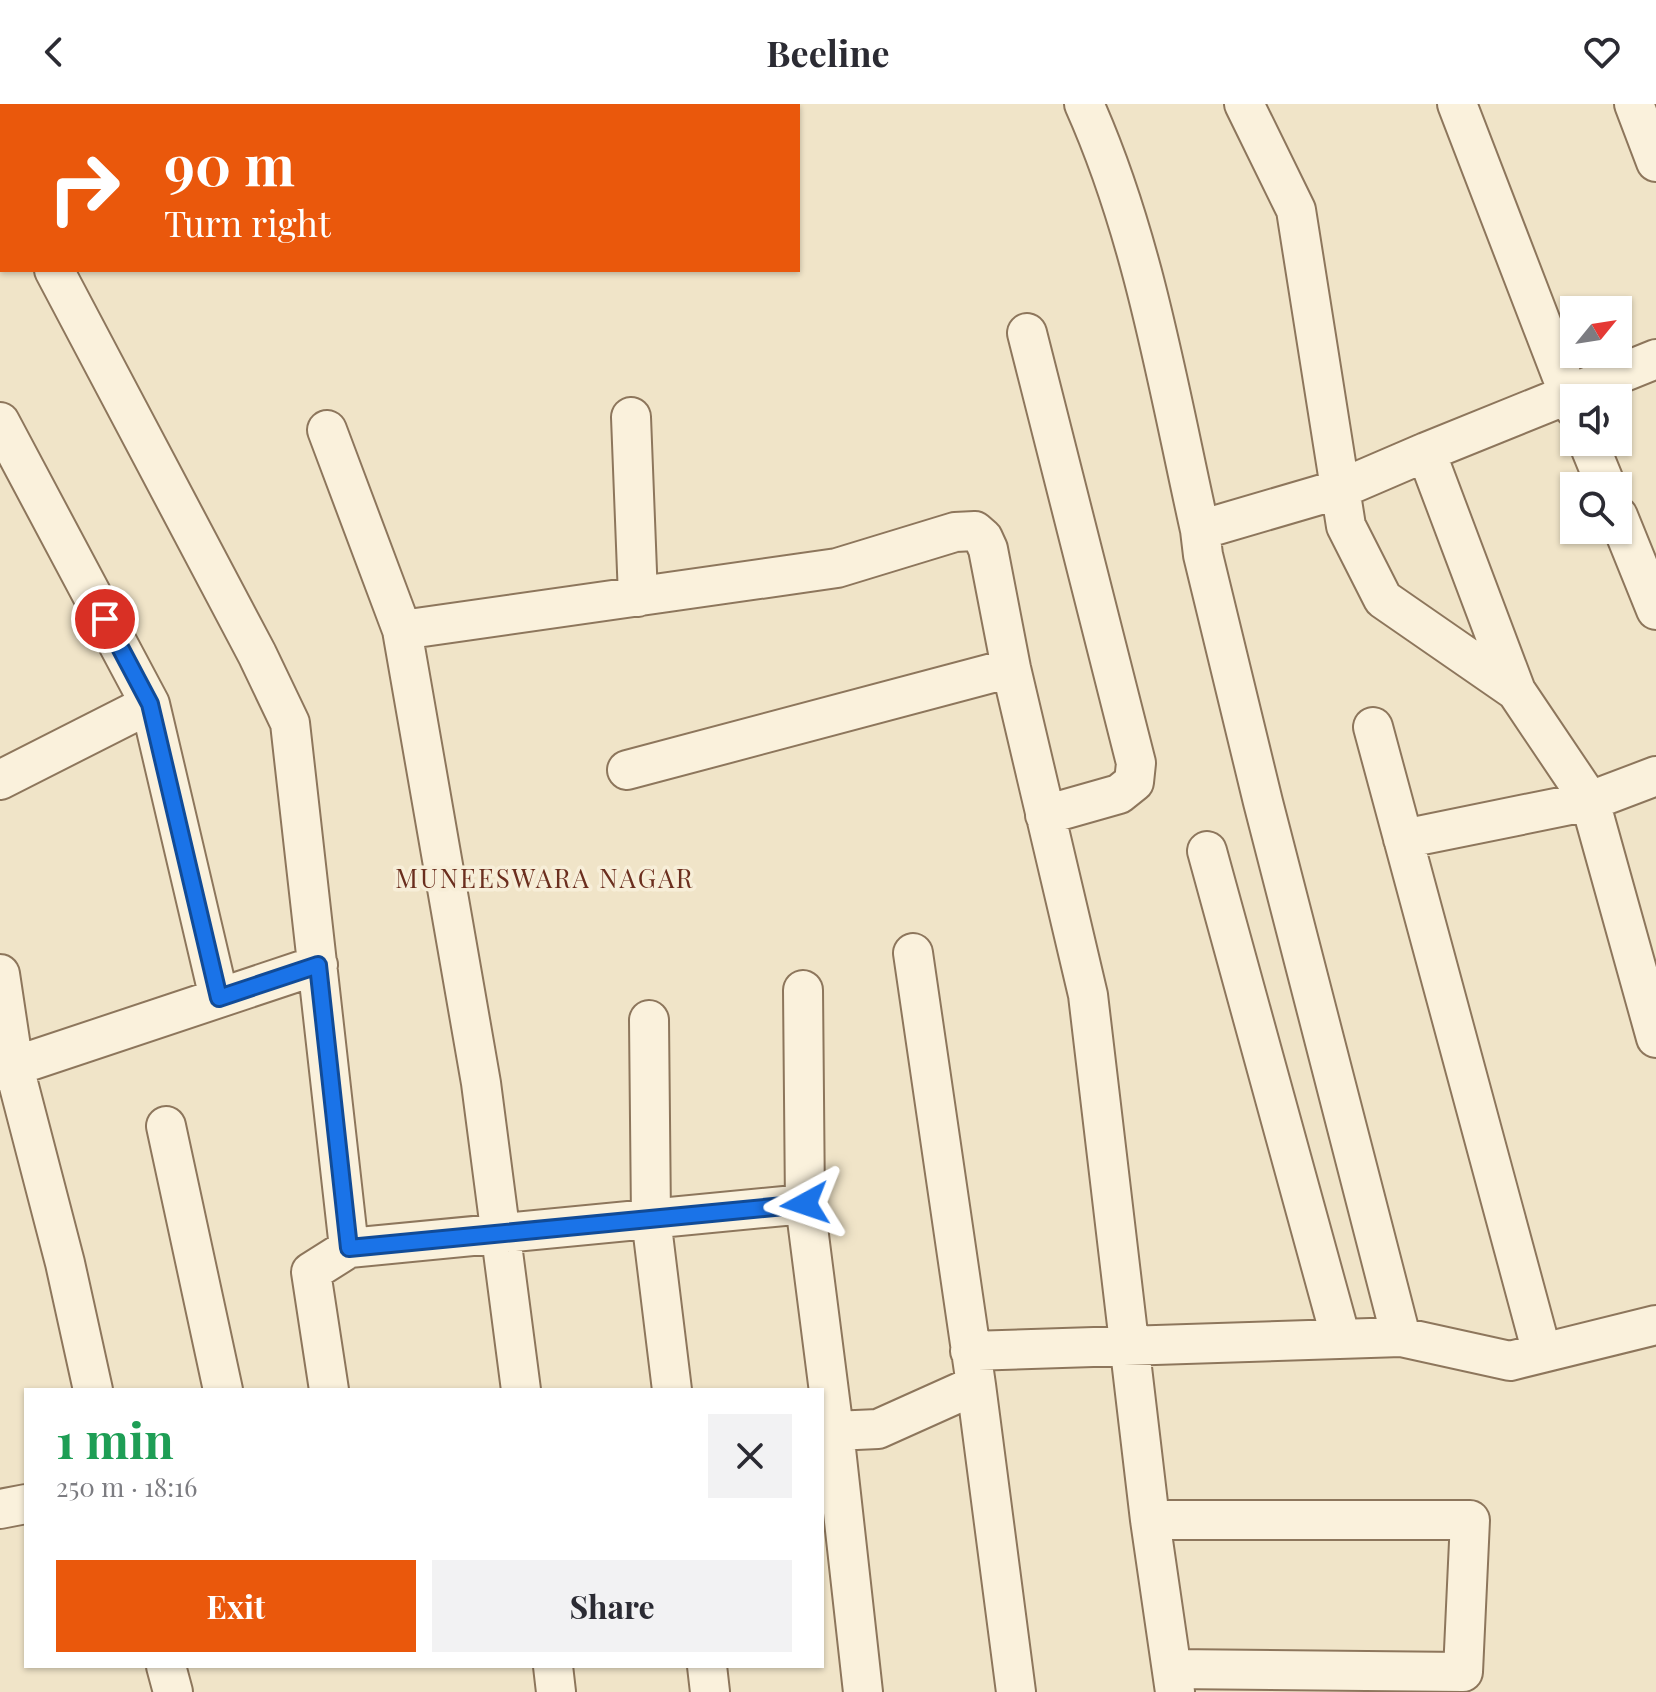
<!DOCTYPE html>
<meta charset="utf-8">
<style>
:root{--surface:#fff;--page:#f2f2f3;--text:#2b2b33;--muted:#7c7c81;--accent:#ea580c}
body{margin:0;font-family:"Playfair Display",serif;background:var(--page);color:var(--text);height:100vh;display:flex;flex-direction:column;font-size:30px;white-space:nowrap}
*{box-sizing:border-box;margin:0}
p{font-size:26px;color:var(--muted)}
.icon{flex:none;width:44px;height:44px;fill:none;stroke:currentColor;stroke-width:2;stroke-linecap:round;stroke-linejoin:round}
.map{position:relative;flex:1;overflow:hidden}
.details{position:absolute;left:24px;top:1284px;width:800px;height:280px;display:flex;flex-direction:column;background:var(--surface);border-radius:0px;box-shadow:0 2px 6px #0004}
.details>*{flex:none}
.top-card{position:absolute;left:0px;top:0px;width:800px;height:168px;box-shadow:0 2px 6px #0004;background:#ea580c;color:#fff;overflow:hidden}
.needle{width:52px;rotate:60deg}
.controls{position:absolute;left:1560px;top:192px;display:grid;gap:16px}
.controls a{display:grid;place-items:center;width:72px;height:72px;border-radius:0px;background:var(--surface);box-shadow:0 2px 6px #0004;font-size:40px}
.pin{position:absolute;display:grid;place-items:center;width:68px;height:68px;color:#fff;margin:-34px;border:4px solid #fff;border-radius:50%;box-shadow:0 2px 8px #0007}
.me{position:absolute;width:88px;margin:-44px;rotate:265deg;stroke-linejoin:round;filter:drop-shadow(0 0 6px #0008)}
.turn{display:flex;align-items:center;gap:28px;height:168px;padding:0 32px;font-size:36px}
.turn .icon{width:104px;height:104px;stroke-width:2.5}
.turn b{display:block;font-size:56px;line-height:68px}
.round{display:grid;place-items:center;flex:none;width:84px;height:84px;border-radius:0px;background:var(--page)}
.overview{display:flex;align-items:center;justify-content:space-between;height:136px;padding:0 32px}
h1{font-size:48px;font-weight:700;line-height:60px;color:#1e9e55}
.button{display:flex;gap:16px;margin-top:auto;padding:16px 32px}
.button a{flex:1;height:92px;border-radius:0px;background:var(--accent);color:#fff;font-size:32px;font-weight:700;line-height:92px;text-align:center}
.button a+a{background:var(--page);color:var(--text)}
header{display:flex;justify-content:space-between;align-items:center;height:104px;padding:0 32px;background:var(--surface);font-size:36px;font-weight:700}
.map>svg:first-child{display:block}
</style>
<header><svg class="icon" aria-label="back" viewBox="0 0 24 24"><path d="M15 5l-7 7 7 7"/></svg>Beeline<svg class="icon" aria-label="heart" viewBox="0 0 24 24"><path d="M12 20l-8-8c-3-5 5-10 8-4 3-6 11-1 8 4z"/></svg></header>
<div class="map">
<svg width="1656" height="1588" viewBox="0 0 1656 1588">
<rect width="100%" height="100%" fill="#f0e4c8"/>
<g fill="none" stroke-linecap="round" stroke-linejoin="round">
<!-- minor casing -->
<g stroke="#8d765c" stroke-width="42">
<path id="minor" d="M1084,0C1144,134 1168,283 1200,426L1203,451L1263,698L1401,1233L1510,1257L1656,1221
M1244,0L1296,106L1346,422L1383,495L1516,587L1590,697L1403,735
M1457,0L1574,304
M1634,0L1656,58
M72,2L73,0
M0,65L2,68
M54,166L257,550L290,619L349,1144L805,1100L834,1327L878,1325L976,1281L1016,1588
M1027,229L1136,659L1134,678L1119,690L1045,711
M631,313L638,493
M0,318L150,600L0,676
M327,326L402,526L481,979L521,1286
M1588,338L1606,382
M1618,412L1656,506
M1200,426L1340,385L1426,348
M402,526L837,464L955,428L975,427L983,434L988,445L1011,564L1088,891L1150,1416L1175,1588
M1516,587L1426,348L1656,255
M150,600L219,894
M1373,623L1542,1249
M627,666L1011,564
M1656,672L1590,697L1656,934
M1207,747L1341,1235
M913,849L976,1281
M0,870L14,963L65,1159L93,1286
M803,886L805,1100
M649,916L651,1114L672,1286
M0,967L318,861
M166,1022L223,1286
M970,1247L1401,1233
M329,1286L311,1168L349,1144
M834,1327L863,1588
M0,1405L26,1400
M1150,1416H1470L1463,1568L1173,1565
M166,1562L173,1588
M553,1562L556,1588
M707,1562L710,1588"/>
</g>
<!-- minor -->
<use href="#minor" stroke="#faf1dc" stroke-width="38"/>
</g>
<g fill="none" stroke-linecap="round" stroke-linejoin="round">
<!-- route casing -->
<g stroke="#114b97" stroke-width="20">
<path id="route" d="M105,515L150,600L219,894L318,861L349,1144L805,1100"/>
</g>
<!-- route -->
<use href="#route" stroke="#1a73e8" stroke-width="14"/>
</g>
<g text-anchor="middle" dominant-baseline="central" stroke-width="7" stroke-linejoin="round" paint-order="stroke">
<!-- neighbourhood labels -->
<g font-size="26" letter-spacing="2" fill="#6b2e1e" stroke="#f7eed8">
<text x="545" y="773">MUNEESWARA NAGAR</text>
</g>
</g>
</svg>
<div class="controls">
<a><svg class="needle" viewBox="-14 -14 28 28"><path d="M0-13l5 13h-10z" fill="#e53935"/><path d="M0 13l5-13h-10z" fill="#7c7c81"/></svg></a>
<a><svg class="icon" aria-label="sound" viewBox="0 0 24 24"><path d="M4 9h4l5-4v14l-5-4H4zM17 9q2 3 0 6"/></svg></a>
<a><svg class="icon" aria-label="search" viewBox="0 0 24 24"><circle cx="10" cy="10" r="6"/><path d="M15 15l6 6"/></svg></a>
</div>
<div class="pin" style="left:105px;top:515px;background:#d93025"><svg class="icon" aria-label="arrive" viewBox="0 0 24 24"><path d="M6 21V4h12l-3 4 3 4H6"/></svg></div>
<svg class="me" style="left:805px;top:1100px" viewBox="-20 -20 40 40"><path d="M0-17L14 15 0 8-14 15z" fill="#1a73e8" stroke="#fff" stroke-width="4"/></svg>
<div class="top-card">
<div class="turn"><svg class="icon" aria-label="right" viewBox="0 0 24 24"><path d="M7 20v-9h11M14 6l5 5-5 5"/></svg><div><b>90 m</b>Turn right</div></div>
</div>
<section class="details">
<div class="overview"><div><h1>1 min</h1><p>250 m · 18:16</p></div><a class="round"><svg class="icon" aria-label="close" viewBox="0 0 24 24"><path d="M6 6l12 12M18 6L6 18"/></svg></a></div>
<div class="button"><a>Exit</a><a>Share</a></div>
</section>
</div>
